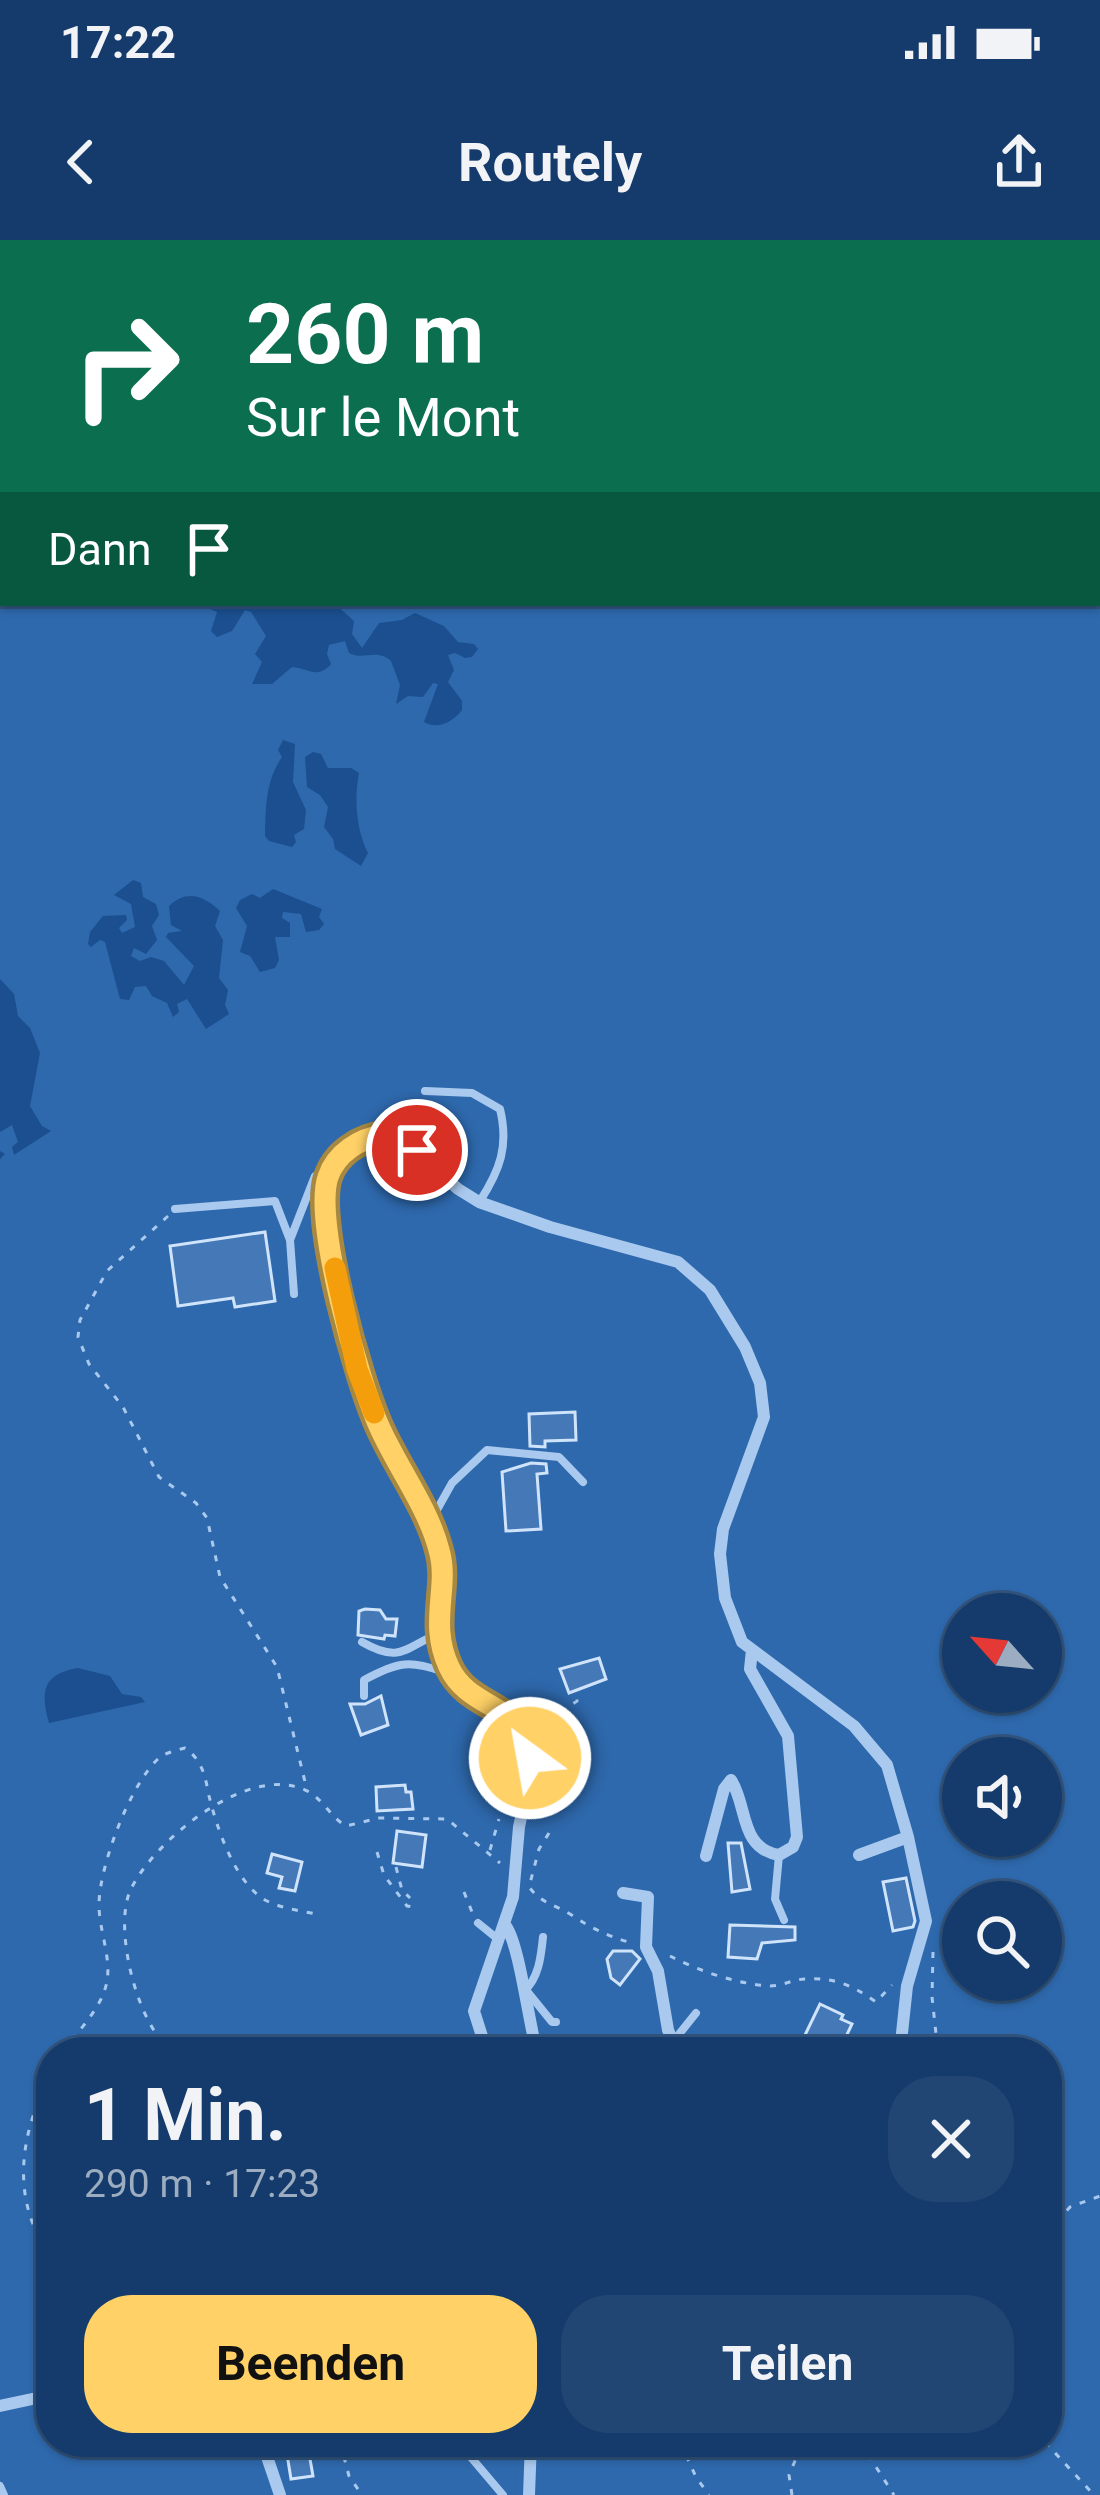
<!DOCTYPE html>
<html lang="de">
<meta charset="utf-8">
<style>
:root{--surface:#143b6b;--page:#214673;--text:#f1f3f6;--muted:#9dadc1;--line:#33557e;--accent:#ffd166}
body{margin:0;font-family:Roboto,sans-serif;background:var(--page);color:var(--text);height:100vh;display:flex;flex-direction:column;font-size:45px;white-space:nowrap}
*{box-sizing:border-box;margin:0}
p{font-size:39px;color:var(--muted)}
.icon{flex:none;width:66px;height:66px;fill:none;stroke:currentColor;stroke-width:2;stroke-linecap:round;stroke-linejoin:round}
.map{position:relative;flex:1;overflow:hidden}
.panel{position:absolute;left:36px;top:1797px;width:1026px;height:420px;display:flex;flex-direction:column;background:var(--surface);border-radius:48px;box-shadow:0 3px 9px #0004,0 0 0 3px var(--line)}
.panel>*{flex:none}
.top-card{position:absolute;left:0px;top:0px;width:1101px;height:366px;box-shadow:0 3px 9px #0004,0 0 0 3px var(--line);background:#0b6e4f;color:#fff;overflow:hidden}
.needle{width:78px;rotate:297deg}
.controls{position:absolute;left:942px;top:1353px;display:grid;gap:24px}
.controls a{display:grid;place-items:center;width:120px;height:120px;border-radius:50%;background:var(--surface);box-shadow:0 3px 9px #0004,0 0 0 3px var(--line);font-size:60px}
.pin{position:absolute;display:grid;place-items:center;width:102px;height:102px;color:#fff;margin:-51px;border:6px solid #fff;border-radius:50%;box-shadow:0 3px 12px #0007}
.me{position:absolute;width:132px;margin:-66px;rotate:328deg;stroke-linejoin:round;filter:drop-shadow(0 0 9px #0008)}
.turn{display:flex;align-items:center;gap:42px;height:252px;padding:0 48px;font-size:54px}
.turn .icon{width:156px;height:156px;stroke-width:2.5}
.turn b{display:block;font-size:84px;line-height:102px}
.then{display:flex;align-items:center;height:114px;padding:0 48px;background:#0003;gap:24px;font-size:45px}
.round{display:grid;place-items:center;flex:none;width:126px;height:126px;border-radius:48px;background:var(--page)}
.headline{display:flex;align-items:center;justify-content:space-between;height:204px;padding:0 48px}
h1{font-size:72px;font-weight:700;line-height:90px}
.action{display:flex;gap:24px;margin-top:auto;padding:24px 48px}
.action a{flex:1;height:138px;border-radius:48px;background:var(--accent);color:#111;font-size:48px;font-weight:700;line-height:138px;text-align:center}
.action a+a{background:var(--page);color:var(--text)}
.status{display:flex;justify-content:space-between;align-items:center;height:84px;padding:0 60px;background:var(--surface);direction:ltr}
.status svg{height:33px;fill:currentColor}
header{display:flex;justify-content:space-between;align-items:center;height:156px;padding:0 48px;background:var(--surface);font-size:54px;font-weight:700}
.map>svg:first-child{display:block}
</style>
<div class="status"><b>17:22</b><svg viewBox="0 0 49 12"><path d="M0 12V9h3v3zM5 12V6h3v6zM10 12V3h3v9zM15 12V0h3v12zM26 1h20v11H26zM47 4h2v5h-2z"/></svg></div>
<header><svg class="icon" aria-label="back" viewBox="0 0 24 24"><path d="M15 5l-7 7 7 7"/></svg>Routely<svg class="icon" aria-label="share" viewBox="0 0 24 24"><path d="M12 15V3M7 8l5-5 5 5M5 13v7h14v-7"/></svg></header>
<div class="map">
<svg width="1100" height="2255" viewBox="0 0 1100 2255">
<rect width="100%" height="100%" fill="#1b4f8f"/>
<!-- green -->
<path fill="#2e69ad" fill-rule="evenodd" d="M0,0H1008L3,3V363H197L217,372L211,391L217,397L232,391L245,370L251,372L266,396L255,414L262,422L252,444H272L292,427C308,428 317,440 331,424L327,414L329,405L345,401L349,413C364,421 376,408 391,421L400,445L396,464L408,456L423,457L433,443L438,444L424,482C438,490 453,482 462,470V461L448,442L454,430L448,415L455,413L465,418L472,417L478,409L474,404L458,402L444,386L415,373L402,380L379,383L362,408L352,394L354,381L334,363H1098V3L1045,0H1100V2255H0V919L5,914L0,911V892L12,885L18,902L12,907L14,915L51,891L42,886L30,866L40,813L30,788L18,776L14,754L0,739ZM283,500L295,504L293,542L306,570L304,589L294,595L296,602L292,607L269,601L265,596C266,567 265,542 282,517L278,510ZM313,512L321,514L328,528H351L359,533C354,559 356,589 368,613L361,626L335,609L333,599L324,587L328,567L320,555L307,547L305,517ZM133,640L141,643L143,657L156,664L159,675L152,686L157,700L146,714L134,708L131,716L140,721L151,717L164,721L184,745L194,726L166,697L168,693L182,691L171,685L169,666C187,649 204,656 220,671L215,686L223,700L219,738L228,750L225,765L229,774L206,789L187,759L177,764L179,772L173,777L167,763L152,756L146,746L135,747L129,760L120,759L105,702L100,700L91,707L88,704L90,692L103,676L126,675L127,680L119,688L122,693L135,687L131,664L114,655ZM273,649L322,669L319,677L324,684L319,690L306,692L301,674L283,672L282,678L290,683V697H275L279,720L275,728L260,732L250,716L240,712L247,686L236,668L240,660L252,654L260,658ZM963,1374H1041V1452H963ZM78,1428L110,1436L122,1454L141,1457L145,1462L49,1483C40,1451 43,1434 78,1428ZM963,1518H1041V1596H963ZM963,1662H1041V1740H963ZM51,1812H1047V2202H51Z"/>
<!-- building -->
<path fill="#4478b7" stroke="#cfe3fa" stroke-width="3" d="M265,992L275,1061L235,1067L233,1058L178,1066L170,1006Z
M575,1172L576,1200L545,1201V1207L530,1206L529,1174Z
M531,1223L546,1224L547,1233L537,1234L541,1289L506,1291L502,1232Z
M365,1369L380,1370L386,1379H397L395,1396L385,1395L384,1399L358,1395L359,1371Z
M599,1418L606,1439L569,1453L560,1429Z
M381,1456L388,1485L361,1495L350,1464H365Z
M405,1545L406,1552H411L413,1569L377,1571L376,1547Z
M397,1591L426,1595L422,1627L393,1623Z
M728,1603H741L750,1649L732,1652Z
M272,1614L302,1622L295,1651L279,1648L282,1637L267,1633Z
M906,1638L915,1681L913,1687L893,1691L883,1642Z
M730,1685L795,1687V1700L762,1703L757,1719L728,1717Z
M613,1711H632L640,1719L620,1745L611,1738L607,1719Z
M820,1764L843,1775L841,1779L852,1784L843,1803L837,1800L833,1808L805,1795Z
M285,2202H307L313,2236L291,2239Z"/>
<g fill="none" stroke-linecap="round" stroke-linejoin="round">
<!-- path -->
<path stroke="#a9c9ee" stroke-width="3" stroke-dasharray="6 9" stroke-linecap="butt" d="M168,976L107,1031L80,1080L78,1097L89,1124L123,1167L159,1237L196,1263L207,1278L220,1337L277,1427L307,1550
M537,1490L577,1461V1452
M549,1593L539,1609L529,1647C542,1664 554,1664 570,1674C591,1688 607,1696 632,1703
M490,1610L499,1579
M377,1612L384,1635L407,1666L413,1667
M396,1627L402,1650L410,1658
M464,1652L472,1672
M933,1712L932,1757L938,1812
M670,1716C699,1731 737,1744 770,1746C783,1746 793,1739 806,1739C834,1737 854,1746 876,1762L892,1745
M825,1806L836,1812
M63,1812C76,1793 98,1772 105,1749C114,1723 99,1692 99,1665C99,1627 130,1544 159,1518C165,1513 177,1510 185,1508C202,1520 205,1535 209,1556C217,1588 235,1644 267,1661C283,1669 303,1671 321,1675
M174,1812C138,1790 112,1687 131,1649C154,1601 248,1523 305,1550C322,1557 330,1577 346,1586L379,1578L447,1579L500,1623
M51,1834C19,1895 10,1960 51,2017
M1047,1973L1056,1979
M1047,1993L1070,1967L1100,1956
M340,2202L349,2236L362,2255
M493,2202L515,2219
M680,2202L696,2237L709,2255
M860,2202L894,2255
M1045,2202L1094,2255
M792,2255L789,2235L803,2202"/>
<!-- service -->
<path stroke="#a9c9ee" stroke-width="8" d="M425,851L472,853L500,869C509,906 500,930 480,961
M175,969L275,961L290,1000L315,936L327,938
M290,1000L294,1054
M429,1284L452,1243L487,1210L559,1217L583,1242
M362,1402C402,1425 406,1406 440,1393
M364,1456V1440C401,1421 408,1420 447,1433L451,1430
M779,1615L775,1659L784,1680
M478,1683L499,1700
M526,1750L552,1782H556
M524,1751C539,1738 541,1716 543,1697
M672,1803L696,1773
M38,2161L40,2182L51,2196
M458,2202L503,2255
M0,2246L4,2255"/>
<!-- minor -->
<path stroke="#a9c9ee" stroke-width="12" d="M859,1615L908,1597
M706,1616L724,1549L731,1540C748,1566 739,1608 779,1615L793,1607L797,1597L788,1496L750,1429L752,1410
M623,1653L648,1657L646,1707L658,1731L668,1790L677,1812
M505,1685C519,1701 529,1785 537,1812
M487,1812L474,1771L513,1657L519,1587L531,1531L529,1505L516,1482L461,1446L446,1421L438,1372L440,1312L377,1182L349,1096L327,983L326,945L339,918L357,903L377,895L406,903L458,949L479,962L550,987L678,1022L710,1050L745,1107L760,1143L764,1177L723,1289L720,1314L725,1358L742,1402L854,1486L887,1525L908,1597L926,1681L907,1746L900,1812
M0,2166L51,2155
M262,2202L280,2255
M529,2255L531,2202"/>
</g>
<g fill="none" stroke-linecap="round" stroke-linejoin="round">
<!-- route casing -->
<g stroke="#a68842" stroke-width="30">
<path id="route" d="M417,910L384,895C360,898 336,913 328,937C313,981 359,1141 379,1186C397,1227 428,1267 439,1310C450,1347 428,1382 449,1427C470,1472 525,1462 530,1518"/>
</g>
<!-- route -->
<use href="#route" stroke="#ffd166" stroke-width="21"/>
<!-- slow -->
<path stroke="#f59e0b" stroke-width="21" d="M335,1028L357,1129L374,1173"/>
</g>
</svg>
<div class="controls">
<a><svg class="needle" viewBox="-14 -14 28 28"><path d="M0-13l5 13h-10z" fill="#e53935"/><path d="M0 13l5-13h-10z" fill="#9dadc1"/></svg></a>
<a><svg class="icon" aria-label="sound" viewBox="0 0 24 24"><path d="M4 9h4l5-4v14l-5-4H4zM17 9q2 3 0 6"/></svg></a>
<a><svg class="icon" aria-label="search" viewBox="0 0 24 24"><circle cx="10" cy="10" r="6"/><path d="M15 15l6 6"/></svg></a>
</div>
<div class="pin" style="left:417px;top:910px;background:#d93025"><svg class="icon" aria-label="arrive" viewBox="0 0 24 24"><path d="M6 21V4h12l-3 4 3 4H6"/></svg></div>
<svg class="me" style="left:530px;top:1518px" viewBox="-20 -20 40 40"><circle r="17" fill="#ffd166" stroke="#fff" stroke-width="3"/><path d="M0-11L8 9 0 5-8 9z" fill="#fff"/></svg>
<div class="top-card">
<div class="turn"><svg class="icon" aria-label="right" viewBox="0 0 24 24"><path d="M7 20v-9h11M14 6l5 5-5 5"/></svg><div><b>260 m</b>Sur le Mont</div></div>
<div class="then">Dann<svg class="icon" aria-label="arrive" viewBox="0 0 24 24"><path d="M6 21V4h12l-3 4 3 4H6"/></svg></div>
</div>
<section class="panel">
<div class="headline"><div><h1>1 Min.</h1><p>290 m · 17:23</p></div><a class="round"><svg class="icon" aria-label="close" viewBox="0 0 24 24"><path d="M6 6l12 12M18 6L6 18"/></svg></a></div>
<div class="action"><a>Beenden</a><a>Teilen</a></div>
</section>
</div>
